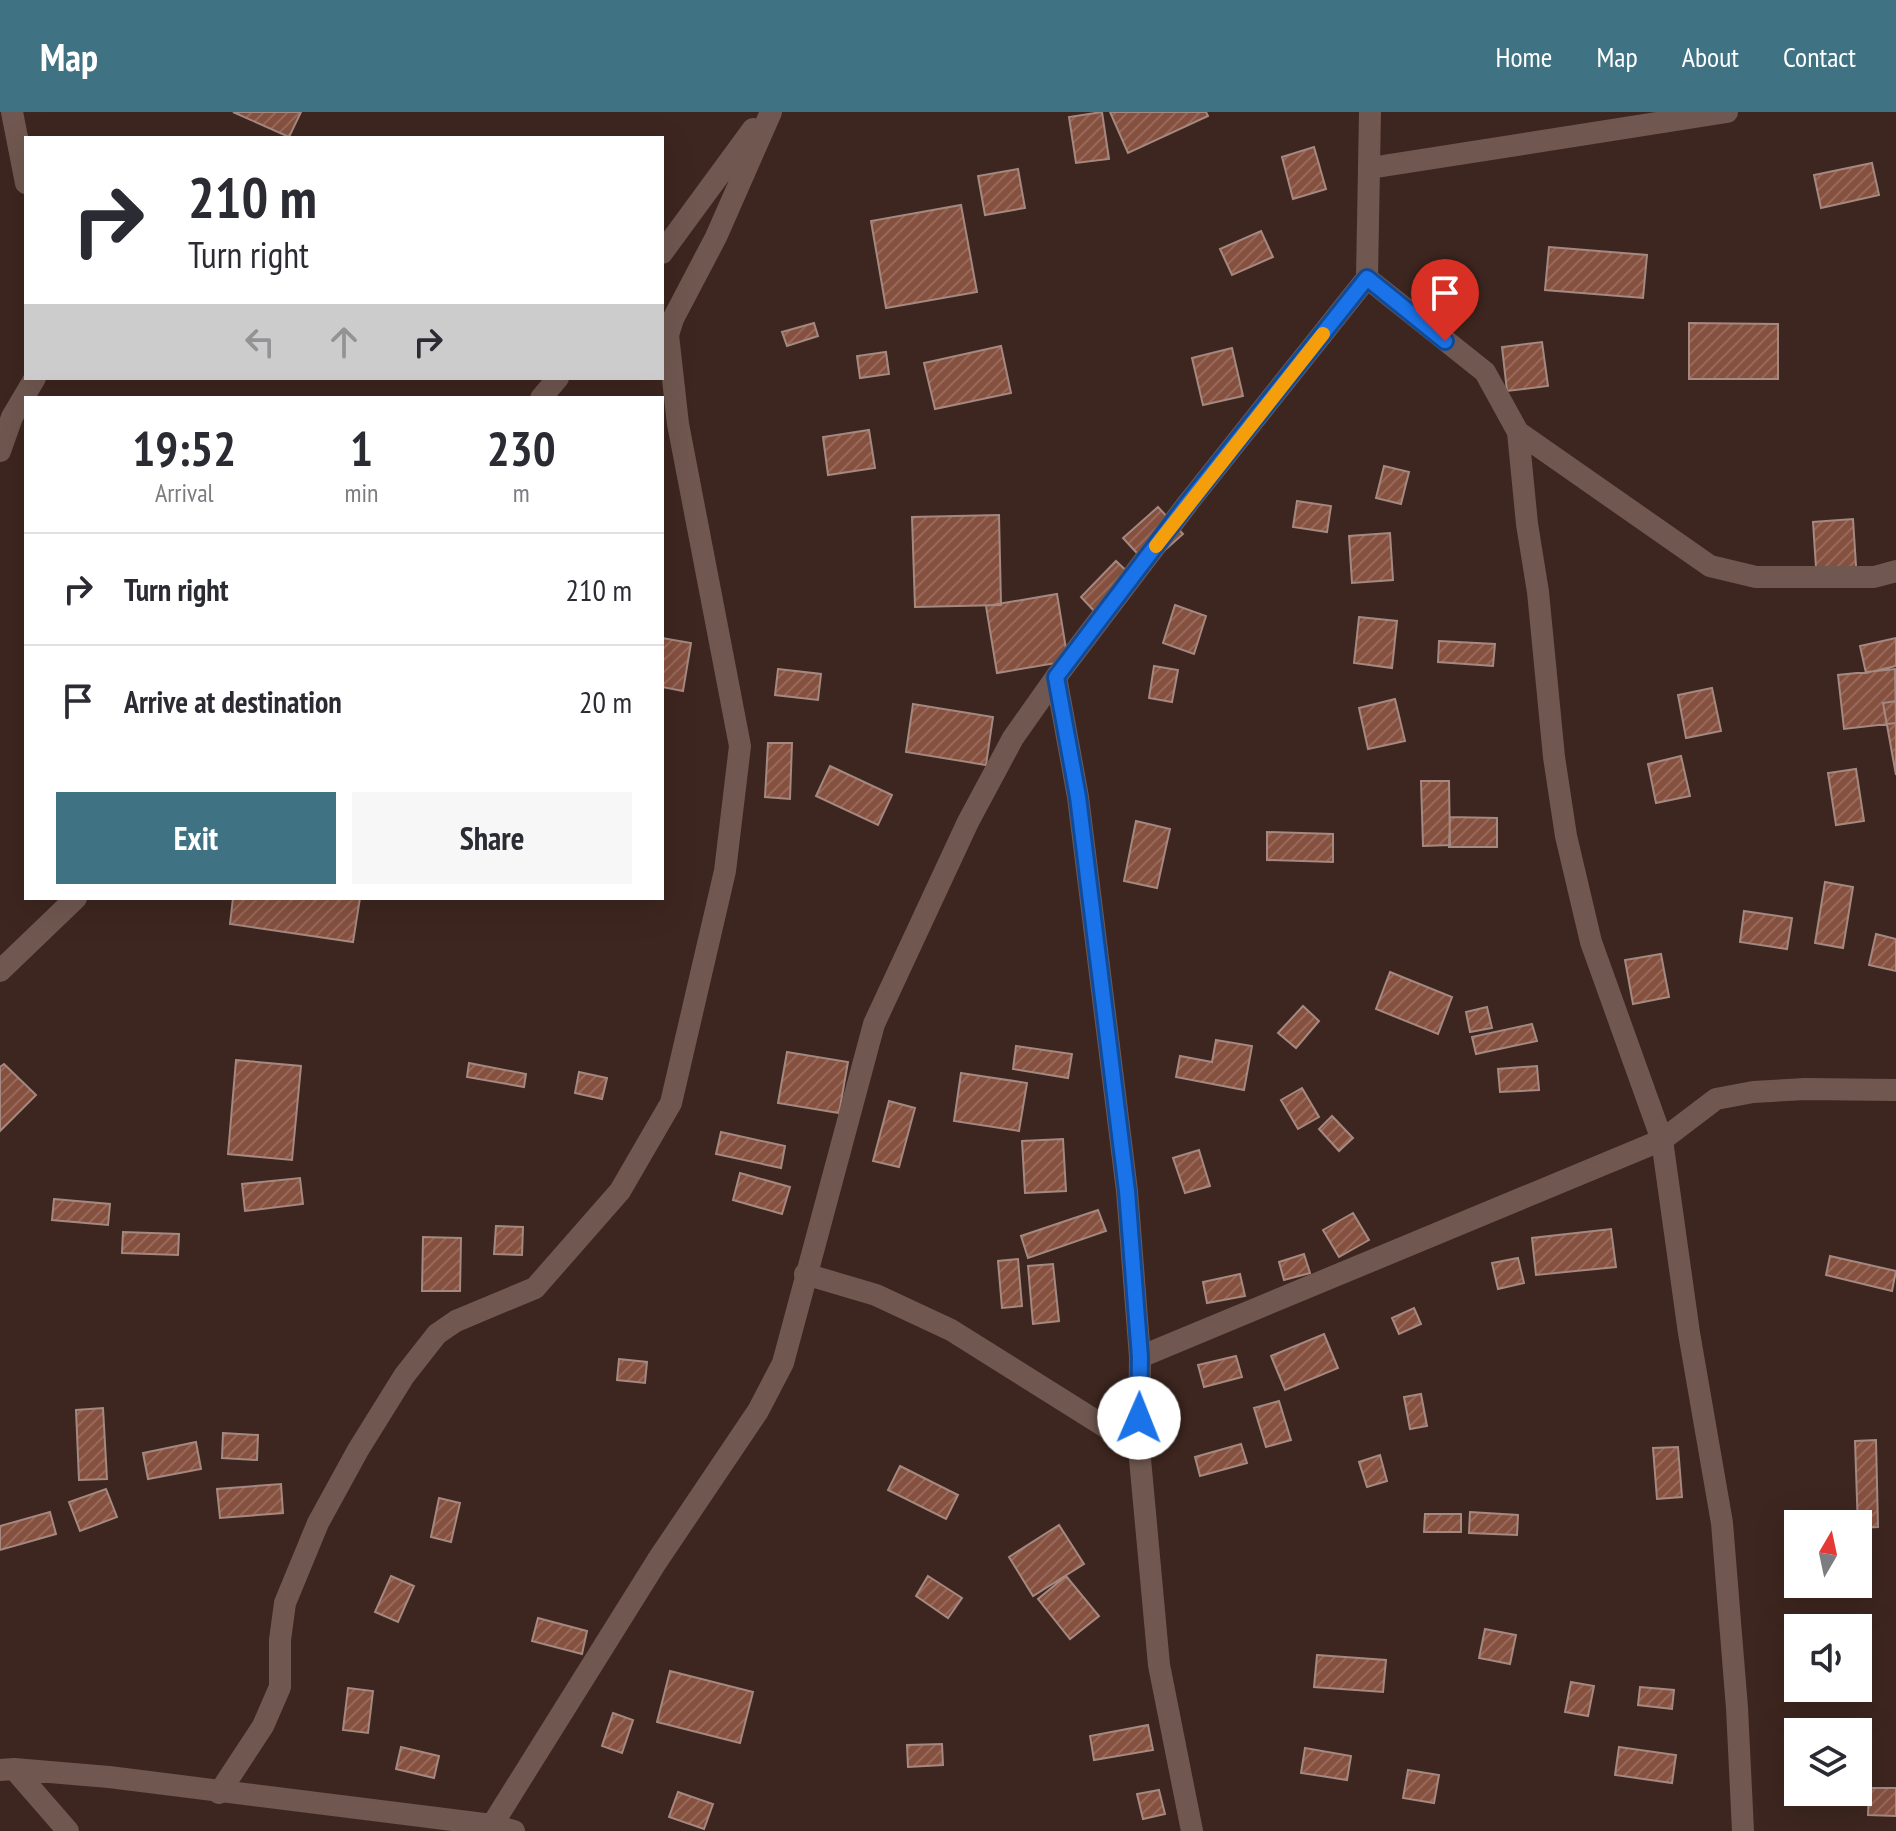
<!DOCTYPE html>
<style>
:root{--surface:#fff;--page:#f7f7f7;--text:#2b2b33;--muted:#7c7c81;--line:#e1e1e2;--accent:#3f7282}
body{margin:0;font-family:"PT Sans Narrow",sans-serif;background:var(--page);color:var(--text);height:100vh;display:flex;flex-direction:column;font-size:30px;white-space:nowrap}
*{box-sizing:border-box;margin:0}
p{font-size:26px;color:var(--muted)}
.icon{flex:none;width:44px;height:44px;fill:none;stroke:currentColor;stroke-width:2;stroke-linecap:round;stroke-linejoin:round}
.map{position:relative;flex:1;overflow:hidden}
.side{position:absolute;left:24px;top:284px;width:640px;height:504px;display:flex;flex-direction:column;background:var(--surface);border-radius:0px;box-shadow:0 8px 32px #0002}
.side>*{flex:none}
.hud{position:absolute;left:24px;top:24px;width:640px;height:244px;border-radius:0px;box-shadow:0 8px 32px #0002;background:#fff;color:var(--text);overflow:hidden}
.needle{width:52px;rotate:9deg}
.buttons{position:absolute;left:1784px;top:1398px;display:grid;gap:16px}
.buttons a{display:grid;place-items:center;width:88px;height:88px;border-radius:0px;background:var(--surface);box-shadow:0 8px 32px #0002;font-size:40px}
.pin{position:absolute;display:grid;place-items:center;width:68px;height:68px;color:#fff;margin:-82px -34px;border-radius:50% 50% 50% 0;rotate:-45deg;box-shadow:0 0 8px #0007}
.pin .icon{rotate:45deg}
.me{position:absolute;width:88px;margin:-44px;rotate:1deg;stroke-linejoin:round;filter:drop-shadow(0 0 6px #0008)}
.turn{display:flex;align-items:center;gap:28px;height:168px;padding:0 32px;font-size:36px}
.turn .icon{width:104px;height:104px;stroke-width:2.5}
.turn b{display:block;font-size:56px;line-height:68px}
.lanes{display:flex;align-items:center;height:76px;padding:0 32px;background:#0003;justify-content:center;gap:40px;direction:ltr}
.lanes .off{opacity:.35}
.eta{display:flex;justify-content:space-evenly;align-items:center;height:136px;text-align:center}
.eta b{font-size:48px;font-weight:600;line-height:56px}
.primary-button{display:flex;gap:16px;margin-top:auto;padding:16px 32px}
.primary-button a{flex:1;height:92px;border-radius:0px;background:var(--accent);color:#fff;font-size:32px;font-weight:600;line-height:92px;text-align:center}
.primary-button a+a{background:var(--page);color:var(--text)}
ul{padding:0;list-style:none}
li{display:flex;align-items:center;gap:24px;height:112px;padding:0 32px;border-top:2px solid var(--line)}
li div{flex:1}
li b{display:block;font-size:30px}
li em{font-style:normal}
header{display:flex;align-items:center;gap:48px;box-sizing:border-box;height:112px;padding:0 40px;background:var(--accent);color:#fff}
header strong{font-size:38px}
nav{display:flex;gap:44px;margin-inline-start:auto;font-size:28px}
.map>svg:first-child{display:block}
</style>
<header>
<strong>Map</strong>
<nav><a>Home</a><a>Map</a><a>About</a><a>Contact</a></nav>
</header>
<div class="map">
<svg width="1896" height="1719" viewBox="0 0 1896 1719">
<defs>
<pattern id="building-hatch" width="6" height="6" patternUnits="userSpaceOnUse" patternTransform="scale(2)"><rect width="6" height="6" fill="#86503f"/><path d="M-1 1l2-2M0 6l6-6M5 7l2-2" fill="none" stroke="#97695a"/></pattern>
</defs>
<rect width="100%" height="100%" fill="#3d261f"/>
<!-- building -->
<path fill="url(#building-hatch)" stroke="#a5887f" stroke-width="2" d="M233,0H301L289,25Z
M1102,0L1109,47L1076,51L1069,5Z
M1110,0H1206L1208,4L1128,41Z
M1314,35L1326,77L1293,87L1282,45Z
M1872,51L1879,83L1821,96L1814,63Z
M1018,57L1025,96L985,103L978,64Z
M961,93L977,180L886,196L871,109Z
M1261,119L1273,145L1232,163L1220,137Z
M1549,135L1647,143L1643,186L1545,178Z
M814,211L818,224L787,234L782,220Z
M1689,211L1778,212V267H1689Z
M1542,230L1548,274L1507,279L1502,235Z
M1001,234L1011,281L935,297L924,251Z
M1232,236L1243,284L1203,293L1192,246Z
M886,240L889,262L860,266L857,244Z
M869,318L875,356L828,363L823,325Z
M1384,354L1409,360L1401,392L1376,386Z
M1297,389L1331,394L1327,420L1293,415Z
M1158,395L1183,422L1148,453L1123,426Z
M999,403L1001,493L915,495L912,405Z
M1853,407L1857,469L1817,471L1813,410Z
M1390,421L1393,468L1352,471L1349,424Z
M1116,449L1133,465L1097,502L1081,485Z
M1057,482L1068,549L997,561L986,494Z
M1175,493L1206,504L1194,542L1163,531Z
M1359,505L1397,509L1392,556L1354,551Z
M662,526L691,531L683,579L662,575Z
M1896,526V554L1866,561L1860,534Z
M1439,529L1495,532L1493,554L1438,550Z
M1154,554L1178,558L1172,590L1149,586Z
M778,557L821,562L818,588L775,583Z
M1895,557L1896,611L1844,617L1838,563Z
M1712,576L1721,619L1686,626L1678,583Z
M1395,587L1405,629L1368,637L1359,596Z
M1896,589V663L1883,591Z
M913,592L993,605L986,653L906,640Z
M768,631H792L790,687L765,685Z
M1681,644L1690,684L1656,691L1648,652Z
M830,654L892,683L878,713L816,684Z
M1856,657L1864,709L1836,713L1828,661Z
M1421,669H1449L1450,733L1423,734Z
M1450,705L1497,706V735H1449Z
M1136,709L1170,717L1157,776L1124,769Z
M1267,720L1333,722V750L1267,748Z
M1825,770L1853,775L1843,836L1815,831Z
M233,786H360L353,830L230,812Z
M1744,799L1792,806L1787,837L1740,830Z
M1876,822L1896,827V859L1869,853Z
M1661,842L1669,885L1633,892L1625,848Z
M1390,860L1452,885L1438,922L1376,897Z
M1303,894L1319,909L1296,936L1278,921Z
M1487,895L1492,916L1470,920L1466,900Z
M1532,912L1537,929L1476,942L1472,925Z
M1216,928L1252,934L1244,978L1176,965L1180,944L1212,950Z
M1016,934L1072,942L1068,966L1013,957Z
M787,940L848,950L839,1001L778,991Z
M236,948L301,954L292,1048L228,1042Z
M469,951L526,962L524,975L467,965Z
M4,952L36,983L0,1019V955Z
M1537,954L1539,978L1500,980L1498,957Z
M579,960L607,966L602,987L575,981Z
M961,961L1027,971L1019,1019L954,1009Z
M1302,976L1319,1005L1298,1017L1281,988Z
M889,989L915,996L899,1055L873,1049Z
M1332,1004L1353,1026L1339,1039L1319,1017Z
M721,1020L785,1034L781,1056L716,1042Z
M1063,1027L1066,1079L1025,1081L1022,1029Z
M1199,1038L1210,1074L1185,1081L1173,1046Z
M740,1061L790,1075L782,1102L733,1088Z
M300,1066L303,1092L245,1099L242,1072Z
M54,1087L110,1092L108,1113L52,1108Z
M1098,1098L1106,1119L1028,1146L1021,1124Z
M1353,1101L1369,1128L1339,1145L1323,1118Z
M496,1114L523,1115L522,1143L494,1142Z
M1611,1117L1616,1155L1536,1163L1532,1126Z
M123,1120L179,1122L178,1143L122,1141Z
M423,1125L461,1126L460,1179H422Z
M1304,1142L1310,1161L1284,1168L1279,1150Z
M1830,1144L1896,1159L1892,1179L1826,1163Z
M1518,1146L1524,1171L1498,1177L1492,1151Z
M1018,1147L1022,1194L1002,1196L998,1149Z
M1053,1152L1059,1209L1033,1212L1028,1154Z
M1240,1162L1245,1184L1207,1191L1203,1170Z
M1414,1196L1421,1212L1399,1222L1392,1206Z
M1324,1222L1338,1256L1285,1278L1271,1244Z
M1236,1244L1242,1265L1204,1275L1198,1253Z
M619,1247L647,1250L645,1271L617,1268Z
M1421,1282L1427,1314L1410,1317L1404,1285Z
M1279,1289L1291,1328L1266,1335L1254,1296Z
M103,1296L107,1367L79,1368L76,1298Z
M223,1321L258,1323L257,1348L222,1346Z
M1876,1328L1878,1415L1858,1416L1855,1329Z
M196,1330L201,1357L148,1367L143,1341Z
M1241,1332L1247,1351L1200,1364L1195,1345Z
M1678,1335L1682,1385L1657,1387L1653,1336Z
M1380,1343L1387,1369L1367,1375L1359,1350Z
M900,1354L958,1383L946,1407L888,1378Z
M281,1372L283,1401L220,1406L217,1377Z
M106,1377L117,1405L80,1419L69,1390Z
M439,1386L460,1391L451,1430L431,1425Z
M50,1400L56,1422L0,1438V1414Z
M1470,1400L1518,1403L1517,1423L1469,1421Z
M1425,1402H1461V1420H1424Z
M1059,1413L1084,1452L1033,1484L1009,1445Z
M391,1464L414,1474L398,1510L375,1500Z
M928,1464L962,1486L948,1506L916,1484Z
M1066,1464L1099,1504L1070,1527L1038,1487Z
M538,1506L587,1519L582,1542L532,1529Z
M1485,1517L1516,1523L1510,1552L1479,1546Z
M1317,1543L1386,1548L1383,1580L1314,1575Z
M670,1559L753,1580L740,1631L657,1610Z
M1571,1570L1594,1574L1588,1604L1565,1600Z
M1640,1575L1674,1578L1672,1597L1638,1593Z
M348,1576L373,1579L368,1621L343,1618Z
M613,1601L633,1608L622,1641L602,1634Z
M1148,1613L1153,1638L1094,1648L1090,1624Z
M942,1632L943,1653L908,1655L907,1633Z
M401,1635L439,1644L434,1666L396,1657Z
M1619,1635L1676,1643L1672,1671L1615,1663Z
M1305,1636L1351,1644L1347,1668L1301,1661Z
M1408,1658L1439,1663L1434,1691L1403,1686Z
M1869,1676H1896V1704L1868,1703Z
M1159,1678L1165,1702L1143,1707L1137,1682Z
M678,1680L713,1692L704,1717L669,1705Z"/>
<g fill="none" stroke-linecap="round" stroke-linejoin="round">
<!-- service -->
<path stroke="#705850" stroke-width="22" d="M12,0L26,71
M1370,56L1727,0
M662,141L753,17
M541,286L558,266
M0,339L12,305L35,266
M0,859L76,786
M805,1162L876,1183L951,1218L1139,1336
M1140,1245L1662,1028
M219,1681L263,1614L280,1575V1528L285,1491L318,1411L358,1338L404,1264L437,1222L456,1209L535,1176L620,1079L671,991L725,759L740,634L678,312L668,223L673,207L716,125L771,0"/>
<!-- minor -->
<path stroke="#705850" stroke-width="22" d="M1367,166L1485,260L1518,320L1527,412L1538,480L1554,645L1566,724L1591,830L1662,1028L1689,1221L1722,1411L1737,1596L1743,1719
M1518,320L1710,454L1756,465H1874L1896,459
M1056,565L1078,685L1127,1079L1140,1245L1139,1336L1159,1553L1192,1719
M1662,1028L1716,987L1753,980L1805,977L1896,978
M14,1657L68,1719
M0,1658L14,1657L109,1665L492,1713L514,1719
M492,1713L657,1449L758,1299L783,1251L874,912L968,710L1013,626L1056,565L1188,391L1367,166L1370,0"/>
</g>
<g fill="none" stroke-linecap="round" stroke-linejoin="round">
<!-- route casing -->
<g stroke="#114b97" stroke-width="20">
<path id="route" d="M1139,1306L1140,1245L1127,1079L1078,685L1056,565L1188,391L1367,166L1445,229"/>
</g>
<!-- route -->
<use href="#route" stroke="#1a73e8" stroke-width="14"/>
<!-- slow -->
<path stroke="#f59e0b" stroke-width="14" d="M1156,434L1323,222"/>
</g>
</svg>
<div class="buttons">
<a><svg class="needle" viewBox="-14 -14 28 28"><path d="M0-13l5 13h-10z" fill="#e53935"/><path d="M0 13l5-13h-10z" fill="#7c7c81"/></svg></a>
<a><svg class="icon" aria-label="sound" viewBox="0 0 24 24"><path d="M4 9h4l5-4v14l-5-4H4zM17 9q2 3 0 6"/></svg></a>
<a><svg class="icon" aria-label="layers" viewBox="0 0 24 24"><path d="M12 4l9 5-9 5-9-5zM3 14l9 5 9-5"/></svg></a>
</div>
<div class="pin" style="left:1445px;top:229px;background:#d93025"><svg class="icon" aria-label="arrive" viewBox="0 0 24 24"><path d="M6 21V4h12l-3 4 3 4H6"/></svg></div>
<svg class="me" style="left:1139px;top:1306px" viewBox="-20 -20 40 40"><circle r="19" fill="#fff"/><path d="M0-13L10 11 0 6-10 11z" fill="#1a73e8"/></svg>
<div class="hud">
<div class="turn"><svg class="icon" aria-label="right" viewBox="0 0 24 24"><path d="M7 20v-9h11M14 6l5 5-5 5"/></svg><div><b>210 m</b>Turn right</div></div>
<div class="lanes"><svg class="icon off" aria-label="left" viewBox="0 0 24 24"><path d="M17 20v-9H6M10 6l-5 5 5 5"/></svg><svg class="icon off" aria-label="ahead" viewBox="0 0 24 24"><path d="M12 20V5M6 11l6-6 6 6"/></svg><svg class="icon" aria-label="right" viewBox="0 0 24 24"><path d="M7 20v-9h11M14 6l5 5-5 5"/></svg></div>
</div>
<section class="side">
<div class="eta">
<div><b>19:52</b><p>Arrival</p></div>
<div><b>1</b><p>min</p></div>
<div><b>230</b><p>m</p></div>
</div>
<ul>
<li><svg class="icon" aria-label="right" viewBox="0 0 24 24"><path d="M7 20v-9h11M14 6l5 5-5 5"/></svg><div><b>Turn right</b></div><em>210 m</em></li>
<li><svg class="icon" aria-label="arrive" viewBox="0 0 24 24"><path d="M6 21V4h12l-3 4 3 4H6"/></svg><div><b>Arrive at destination</b></div><em>20 m</em></li>
</ul>
<div class="primary-button"><a>Exit</a><a>Share</a></div>
</section>
</div>
